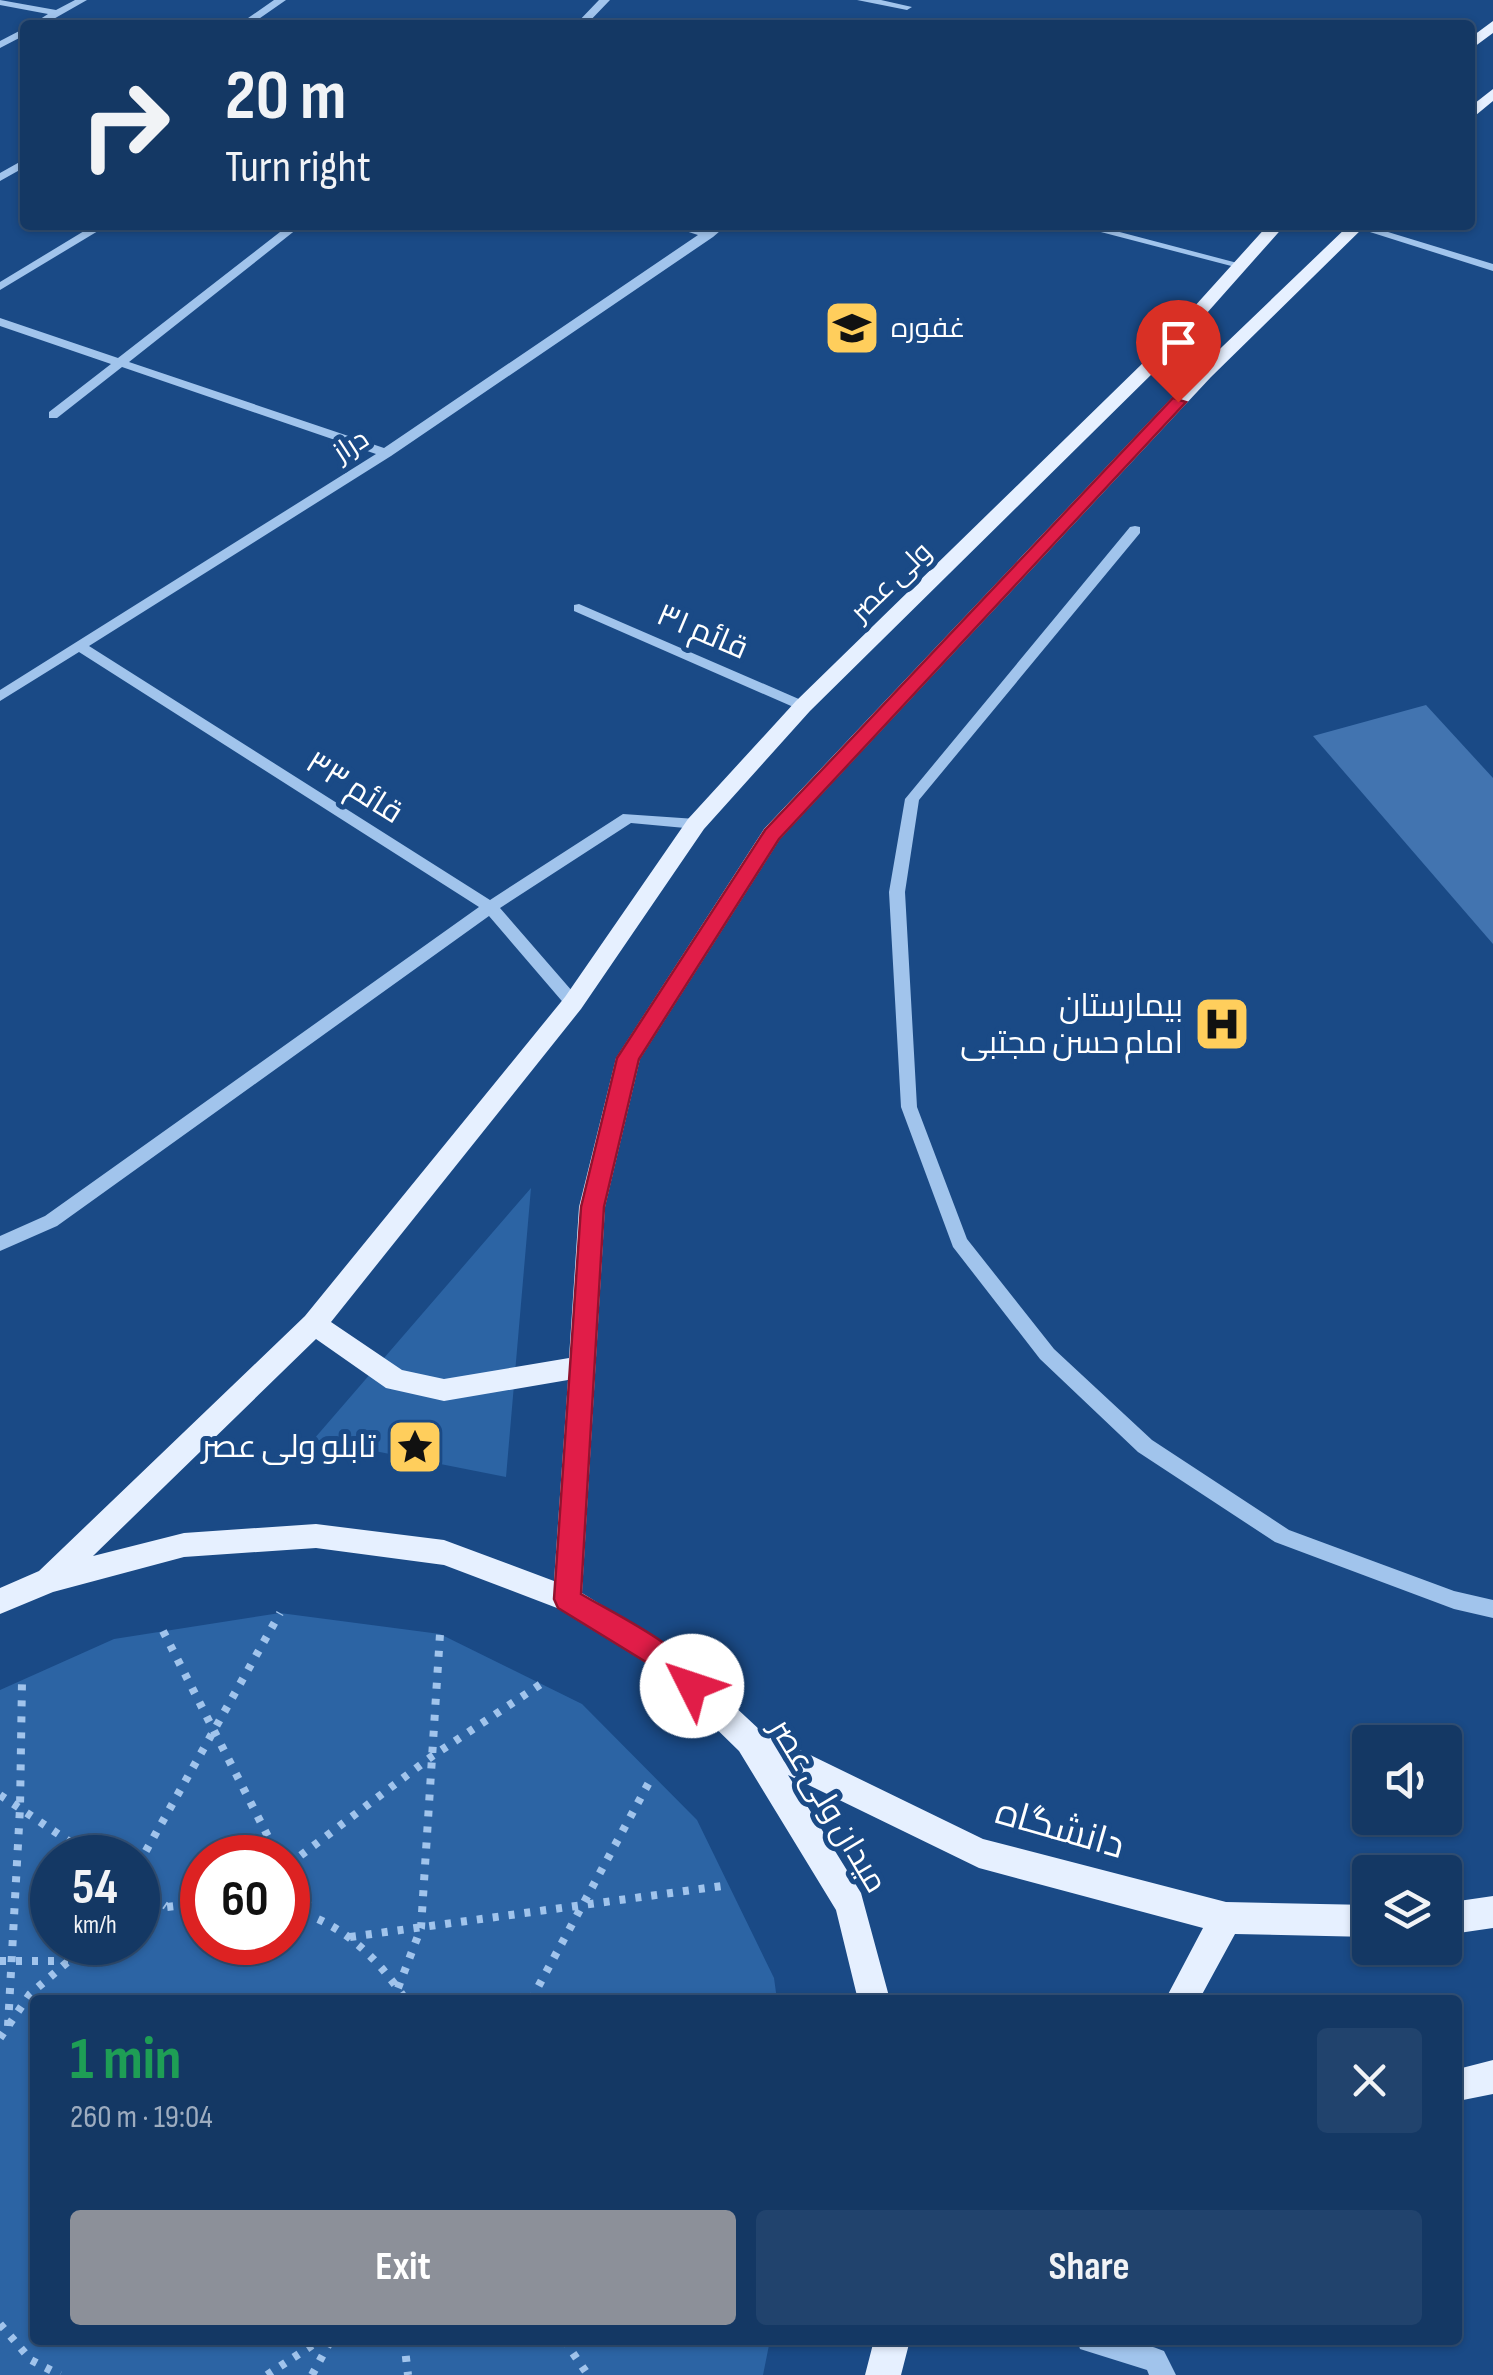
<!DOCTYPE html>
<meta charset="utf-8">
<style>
:root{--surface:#143864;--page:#21436d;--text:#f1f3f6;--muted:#9dacbf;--line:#335278;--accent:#8c9099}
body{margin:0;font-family:"Sofia Sans Condensed",Cairo,sans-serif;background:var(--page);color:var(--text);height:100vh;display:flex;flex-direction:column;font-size:38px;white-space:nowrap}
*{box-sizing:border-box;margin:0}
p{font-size:32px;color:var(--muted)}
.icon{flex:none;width:55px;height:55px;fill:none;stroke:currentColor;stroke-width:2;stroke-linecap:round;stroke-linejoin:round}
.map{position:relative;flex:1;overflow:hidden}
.panel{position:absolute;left:30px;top:1995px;width:1432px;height:350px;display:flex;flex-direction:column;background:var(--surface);border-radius:10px;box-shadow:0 2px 8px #0004,0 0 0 2px var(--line)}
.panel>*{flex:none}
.top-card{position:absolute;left:20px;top:20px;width:1455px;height:210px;border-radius:10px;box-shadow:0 2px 8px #0004,0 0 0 2px var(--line);background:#143864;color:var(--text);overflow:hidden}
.fabs{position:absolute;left:1352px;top:1725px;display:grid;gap:20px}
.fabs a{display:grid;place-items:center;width:110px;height:110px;border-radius:10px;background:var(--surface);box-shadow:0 2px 8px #0004,0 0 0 2px var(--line);font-size:50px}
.speed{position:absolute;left:30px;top:1835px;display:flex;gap:20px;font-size:50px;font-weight:700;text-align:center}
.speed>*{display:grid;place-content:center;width:130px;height:130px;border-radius:50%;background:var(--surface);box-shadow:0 2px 8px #0004,0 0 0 2px var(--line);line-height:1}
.speed small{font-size:25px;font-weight:400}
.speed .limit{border:15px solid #d22;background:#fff;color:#111}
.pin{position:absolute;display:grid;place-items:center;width:85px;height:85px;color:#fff;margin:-102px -42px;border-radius:50% 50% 50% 0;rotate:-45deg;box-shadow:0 0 10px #0007}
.pin .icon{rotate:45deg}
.me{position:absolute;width:110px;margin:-55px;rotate:311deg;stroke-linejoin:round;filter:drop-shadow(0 0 8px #0008)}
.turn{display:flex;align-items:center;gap:35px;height:210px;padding:0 40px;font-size:45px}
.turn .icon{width:130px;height:130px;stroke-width:2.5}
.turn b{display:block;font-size:70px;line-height:85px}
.round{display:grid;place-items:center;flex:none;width:105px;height:105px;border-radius:10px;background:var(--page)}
.overview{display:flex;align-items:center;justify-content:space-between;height:170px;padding:0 40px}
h1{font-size:60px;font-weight:700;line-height:75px;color:#1e9e55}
.cta{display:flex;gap:20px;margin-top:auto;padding:20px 40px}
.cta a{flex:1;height:115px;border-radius:10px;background:var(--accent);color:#fff;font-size:40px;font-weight:700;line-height:115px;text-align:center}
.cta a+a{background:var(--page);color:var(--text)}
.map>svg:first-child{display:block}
</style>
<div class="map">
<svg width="1493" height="2375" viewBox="0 0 1493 2375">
<rect width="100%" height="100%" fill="#1a4a86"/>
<!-- green -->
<path fill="#2c64a4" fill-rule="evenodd" d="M531,1188L506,1477L314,1439Z
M280,1613L440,1634L582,1704L697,1820L774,1978L777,2000H35V2340H770L763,2375H0V1690L114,1639ZM52,1858H138V1942H52ZM202,1858H288V1942H202Z"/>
<!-- building -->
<path fill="#4274b0" d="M1426,705L1493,778V944L1313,736Z"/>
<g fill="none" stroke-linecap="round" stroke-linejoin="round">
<!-- path -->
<path stroke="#a1c4ec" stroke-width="8" stroke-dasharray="6 10" stroke-linecap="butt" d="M163,1631L279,1858
M0,1795L94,1858
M138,1865L280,1613
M288,1865L431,1757L541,1684
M288,1873L314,1913
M138,1887L166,1906
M288,1908C342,1923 375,1955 406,2000
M138,1920L167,1907L202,1903
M350,1937L729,1885
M0,1961H68
M398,1988L421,1928L440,1634
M531,2000L653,1775
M8,2026L20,1808L22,1681
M0,2038L30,1994L91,1942
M0,2324L31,2360L60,2375
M404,2340L408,2375
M564,2340L588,2375
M267,2375L320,2340
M312,2375L331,2340"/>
<!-- minor -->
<path fill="#a1c4ec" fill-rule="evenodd" d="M0,0L56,10L75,0H87L43,25H31L48,14L0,5Z
M274,0H286L250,25H238Z
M599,0H610L586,25H575Z
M857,0H881L912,7L907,10Z
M25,28V35L0,48V41Z
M25,159V167L0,181V173Z
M94,225H108L0,290V282Z
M289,225H302L129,362L384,448L698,235L667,225H686L705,230L714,225H727L713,237L391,456L89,646L490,900L623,814L696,819L704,824L696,829L631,823L500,908L579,999L581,1003L579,1007H567L489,916L57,1226L0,1251V1236L45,1216L479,907L79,652L0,701V690L376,454L122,367L57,418H49V412L111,364L0,326V318L118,358Z
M1074,225H1093L1245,265L1239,268Z
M1365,225L1493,264V271L1351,226Z
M1135,526L1140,527V533L919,800L905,892L917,1107L967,1239L1054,1349L1152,1440L1289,1530L1454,1591L1493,1600V1618L1454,1609L1275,1542L1138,1452L1040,1359L953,1247L901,1107L889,892L905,799L1130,527Z
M579,604L808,703L810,706L808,709H798L574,611V605Z
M1077,2340C1108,2340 1135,2339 1164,2351L1176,2375H1149L1147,2370L1080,2349Z"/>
<!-- major -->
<path fill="#e6f0ff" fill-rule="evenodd" d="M1493,21V33L1470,50V38Z
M1493,89V101L1470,120V107Z
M1268,225H1285L1159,367L810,711L704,829L581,1009L331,1322L402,1370L444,1379L569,1358L579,1207L616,1058L764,829L1199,369L1349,225H1366L1211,377L780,839L640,1059L605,1207L582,1593L673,1649L761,1731L983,1839L1226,1902L1370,1905V1937L1235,1934L1199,2000H1165L1203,1928L979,1868L788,1775L861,1893L890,2000H858L836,1910L739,1751L653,1667L557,1608L444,1565L316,1548L184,1557L53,1592L0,1614V1588L39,1571L305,1316L565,997L688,819L796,701L1147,359ZM316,1339L386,1388L444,1401L568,1380L554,1581L444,1540L316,1524L184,1533L93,1556Z
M1493,1896V1928L1445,1935V1903Z
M1493,2060V2094L1458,2101V2069Z
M874,2340H910L901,2375H865Z"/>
</g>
<!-- route -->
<path fill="#e11d48" stroke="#92132f" stroke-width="2.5" d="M1173,398L1186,402L779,839L639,1059L604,1207L581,1594C616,1615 688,1648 705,1686L702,1695L692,1698L682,1695L654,1667L558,1608L554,1599L581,1207L617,1058L765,830Z"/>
<!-- icons -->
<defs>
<g id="school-square" transform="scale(2.875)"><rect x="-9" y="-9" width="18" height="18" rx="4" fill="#ffce5c" stroke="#1a4a86"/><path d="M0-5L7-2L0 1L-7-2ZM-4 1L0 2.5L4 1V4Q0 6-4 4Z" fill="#111"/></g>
<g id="hospital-square" transform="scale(2.875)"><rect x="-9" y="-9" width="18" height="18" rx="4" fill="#ffce5c" stroke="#1a4a86"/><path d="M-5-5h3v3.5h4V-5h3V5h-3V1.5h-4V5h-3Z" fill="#111"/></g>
<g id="sight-square" transform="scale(2.875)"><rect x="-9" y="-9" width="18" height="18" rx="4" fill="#ffce5c" stroke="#1a4a86"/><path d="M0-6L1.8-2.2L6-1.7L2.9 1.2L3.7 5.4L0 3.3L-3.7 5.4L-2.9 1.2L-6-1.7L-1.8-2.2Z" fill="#111"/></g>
</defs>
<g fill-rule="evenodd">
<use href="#school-square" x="852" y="328"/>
<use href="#hospital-square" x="1222" y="1024"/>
<use href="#sight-square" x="415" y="1447"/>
</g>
<g text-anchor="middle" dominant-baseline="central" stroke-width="10" stroke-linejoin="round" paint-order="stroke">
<!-- far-poi labels -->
<g font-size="28" fill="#fff" stroke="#1a4a86" text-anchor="start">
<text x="891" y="328">غفوره</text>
</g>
<!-- far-street labels -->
<g font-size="28" fill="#fff" stroke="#1a4a86">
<text transform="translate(351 446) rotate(-33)">دراز</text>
<text transform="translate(891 582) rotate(-44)">ولی عصر</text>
</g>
<!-- street labels -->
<g font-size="32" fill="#fff" stroke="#1a4a86">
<text transform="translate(702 632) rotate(23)">قائم ۳۱</text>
<text transform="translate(354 788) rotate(32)">قائم ۳۳</text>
<text transform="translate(828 1806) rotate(59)">میدان ولی عصر</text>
</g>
<!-- poi labels -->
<g font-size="32" fill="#fff" stroke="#1a4a86" text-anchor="end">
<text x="1183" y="1006">بیمارستان<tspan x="1183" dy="37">امام حسن مجتبی</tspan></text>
<text x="376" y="1447">تابلو ولی عصر</text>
</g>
<!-- near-street labels -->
<g font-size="38" fill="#fff" stroke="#1a4a86">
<text transform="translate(1060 1829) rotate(16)">دانشگاه</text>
</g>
</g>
</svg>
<div class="fabs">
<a><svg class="icon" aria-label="sound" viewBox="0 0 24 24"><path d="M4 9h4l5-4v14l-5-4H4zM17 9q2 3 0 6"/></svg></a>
<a><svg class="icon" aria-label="layers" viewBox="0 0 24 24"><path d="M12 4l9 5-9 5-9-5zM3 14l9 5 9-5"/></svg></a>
</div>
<div class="speed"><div>54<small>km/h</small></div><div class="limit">60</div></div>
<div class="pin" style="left:1178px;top:402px;background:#d93025"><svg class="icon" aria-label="arrive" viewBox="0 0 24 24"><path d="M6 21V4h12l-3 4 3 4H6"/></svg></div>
<svg class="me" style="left:692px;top:1686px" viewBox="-20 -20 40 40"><circle r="19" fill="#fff"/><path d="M0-13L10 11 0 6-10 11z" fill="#e11d48"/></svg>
<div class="top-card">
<div class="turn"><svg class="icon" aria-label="right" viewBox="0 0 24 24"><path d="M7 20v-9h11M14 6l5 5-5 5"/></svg><div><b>20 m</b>Turn right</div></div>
</div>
<section class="panel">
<div class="overview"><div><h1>1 min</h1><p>260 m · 19:04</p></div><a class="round"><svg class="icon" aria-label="close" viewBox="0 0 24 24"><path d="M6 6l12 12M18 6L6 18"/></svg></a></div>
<div class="cta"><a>Exit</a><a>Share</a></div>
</section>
</div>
